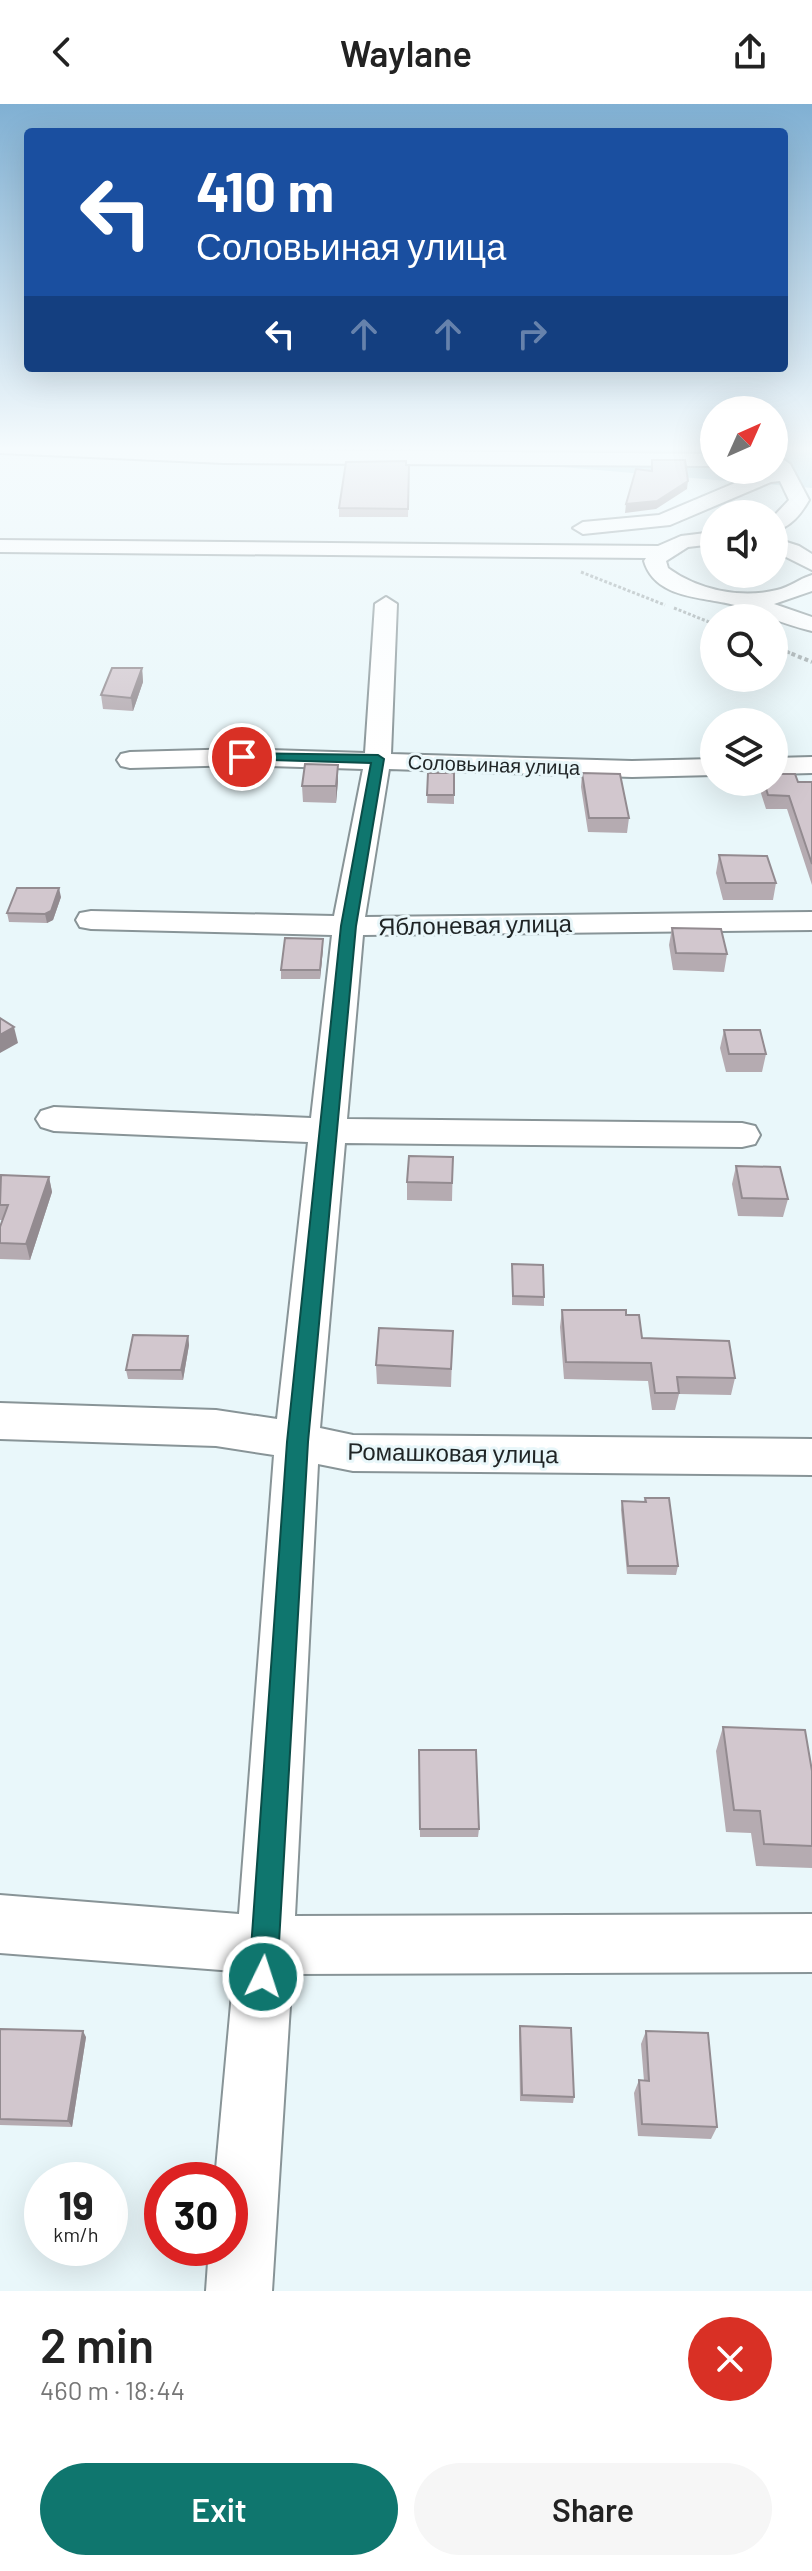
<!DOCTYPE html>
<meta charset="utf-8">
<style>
:root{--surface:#fff;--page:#f6f6f6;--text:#222;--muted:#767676;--accent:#0f766e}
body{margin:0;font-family:Barlow,sans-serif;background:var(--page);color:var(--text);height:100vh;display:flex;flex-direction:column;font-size:30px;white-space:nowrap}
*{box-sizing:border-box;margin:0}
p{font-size:26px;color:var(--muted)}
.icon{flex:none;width:44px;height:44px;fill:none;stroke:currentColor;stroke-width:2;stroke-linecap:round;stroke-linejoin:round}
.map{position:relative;height:2187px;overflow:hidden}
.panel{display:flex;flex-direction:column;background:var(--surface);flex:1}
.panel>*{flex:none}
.top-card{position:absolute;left:24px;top:24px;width:764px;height:244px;border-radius:8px;box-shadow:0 8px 32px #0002;background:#1a4fa0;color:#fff;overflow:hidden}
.needle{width:52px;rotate:45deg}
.fabs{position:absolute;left:700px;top:292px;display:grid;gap:16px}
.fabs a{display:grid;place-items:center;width:88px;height:88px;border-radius:50%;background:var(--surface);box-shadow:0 8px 32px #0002;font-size:40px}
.speed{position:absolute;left:24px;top:2058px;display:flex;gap:16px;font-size:40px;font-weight:700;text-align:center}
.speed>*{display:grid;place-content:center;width:104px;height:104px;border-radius:50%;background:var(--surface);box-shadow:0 8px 32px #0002;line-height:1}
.speed small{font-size:20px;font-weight:400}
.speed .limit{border:12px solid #d22;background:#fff;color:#111}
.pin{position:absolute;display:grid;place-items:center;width:68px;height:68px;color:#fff;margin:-34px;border:4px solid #fff;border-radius:50%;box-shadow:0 2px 8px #0007}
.me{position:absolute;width:88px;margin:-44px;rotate:4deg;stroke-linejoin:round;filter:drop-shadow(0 0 6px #0008)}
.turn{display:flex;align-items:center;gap:28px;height:168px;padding:0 40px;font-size:36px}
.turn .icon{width:104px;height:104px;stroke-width:2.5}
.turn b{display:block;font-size:56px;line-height:68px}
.lanes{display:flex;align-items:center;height:76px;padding:0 40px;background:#0003;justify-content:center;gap:40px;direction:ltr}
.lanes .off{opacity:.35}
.round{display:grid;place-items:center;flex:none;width:84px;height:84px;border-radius:42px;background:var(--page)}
.overview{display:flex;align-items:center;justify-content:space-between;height:136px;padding:0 40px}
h1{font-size:48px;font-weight:600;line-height:60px}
.button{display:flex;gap:16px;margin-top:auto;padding:16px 40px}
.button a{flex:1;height:92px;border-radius:48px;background:var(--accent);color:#fff;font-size:32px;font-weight:600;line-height:92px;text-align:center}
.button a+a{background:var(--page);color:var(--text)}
header{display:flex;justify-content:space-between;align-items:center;height:104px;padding:0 40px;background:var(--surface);font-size:36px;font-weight:600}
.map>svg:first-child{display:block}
</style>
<header><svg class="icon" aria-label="back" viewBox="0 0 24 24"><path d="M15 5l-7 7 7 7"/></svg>Waylane<svg class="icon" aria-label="share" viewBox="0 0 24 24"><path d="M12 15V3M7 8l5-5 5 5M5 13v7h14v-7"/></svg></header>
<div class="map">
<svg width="812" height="2187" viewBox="0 0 812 2187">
<rect width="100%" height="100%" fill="#e9f7fa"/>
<!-- green -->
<path fill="#afd2dc" d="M64,343H714V366H774V343H812V384L405,350Z"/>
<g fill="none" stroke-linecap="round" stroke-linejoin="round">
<!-- minor casing -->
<g stroke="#889497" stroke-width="4">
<path id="minor" d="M0,343L714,350V362L224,359L0,349Z
M781,354L790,360L809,396C801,410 791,423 774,427V412L789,396L780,377L771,378L670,421L583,430L573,424L583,418L659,411L761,368L775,366L774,357Z
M714,428V440L688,443L666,457L668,464C698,486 740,495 777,486C790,483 799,475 812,471V487L774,500L812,513V527C787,521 765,512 741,503C710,492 656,498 644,457L646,454L0,448V436L658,442L681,432Z
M774,434L799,442L812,450V466L774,447Z
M386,493L397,500L391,650L632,657L714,655V671L632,673L389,665L365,813L812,808V826L363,831L347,1015L742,1019L755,1022L760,1031L755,1040L742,1043L345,1039L320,1324L353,1331L812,1335V1371L353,1367L318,1360L295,1812L812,1810V1868L292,1870L272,2187H206L209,2144H230V2076H215L234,1867L0,1849V1791L239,1810L274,1351L216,1342L0,1335V1299L216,1306L277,1315L308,1038L54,1027L41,1023L36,1015L41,1007L54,1003L311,1014L332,831L91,825L80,823L76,816L80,809L91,807L334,812L363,665L242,661L130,664L121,662L117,656L121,650L130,648L242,645L365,649L375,500Z
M812,653V669L774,670V654Z"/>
</g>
<!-- path-far1 -->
<path stroke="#9ca6a8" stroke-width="3" stroke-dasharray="3 2" stroke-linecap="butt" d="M581,468L665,501
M674,504L714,520
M774,543L790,549"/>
<!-- path -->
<path stroke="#9ca6a8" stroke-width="4" stroke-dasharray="4 3" stroke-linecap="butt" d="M785,547L812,558"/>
<!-- minor -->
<use href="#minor" fill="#fff" fill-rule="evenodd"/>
</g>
<!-- wall -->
<path fill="#b5abb1" d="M409,361L408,413H339V404Z
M142,564L143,578L133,607L103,605L101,591Z
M428,669H454V700L427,699Z
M582,669L629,714L627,729L588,728L581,683Z
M338,677L336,699L303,698L302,682Z
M760,678H812V781L787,705H766L759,683Z
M719,751L776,779L773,796H723L716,769Z
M61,793L53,816L47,819L9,818L7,809Z
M672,824L727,850L724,868L673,866L669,841Z
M323,844L320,875H281V866Z
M724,926L766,950L762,968H726L720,944Z
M453,1053L452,1097L407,1096V1078Z
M736,1062L788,1095L783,1113L738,1112L732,1080Z
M0,1073H49L52,1088L30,1156L0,1155V1123L2,1116H0Z
M512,1160L544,1193V1202L512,1201Z
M562,1206L626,1211L642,1234L735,1274L731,1291L679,1290L675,1306H652L648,1277L564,1275L560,1223Z
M453,1227L451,1283L377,1280L376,1261Z
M188,1232L189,1241L183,1276L128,1275L126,1266Z
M645,1394L678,1462L676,1471L627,1470L621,1406L622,1397L644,1398Z
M723,1623L812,1667V1764L756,1762L751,1729L726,1728L716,1647Z
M419,1646L479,1725L478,1733H420Z
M520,1922L574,1993L573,1999L520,1997L519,1929Z
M0,1925L86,1933L72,2023L0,2021Z
M646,1927L717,2023L711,2035L638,2032L634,1989L639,1976L644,1977L641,1940Z"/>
<!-- shaded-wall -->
<path fill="#938b90" d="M688,377L687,385L656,405L625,409L626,400Z
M142,564L143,578L133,607L131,594Z
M338,661V677L336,699V682Z
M59,784L61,793L53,816L47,819L45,810Z
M323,835V844L320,875V866Z
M14,923L18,939L0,949V931Z
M49,1073L52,1088L30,1156L26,1140Z
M188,1232L189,1241L183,1276L181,1266Z
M83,1927L86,1933L72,2023L68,2017Z"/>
<!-- building -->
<path fill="#d2c7ce" stroke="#938b90" stroke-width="2" d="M652,356H685L688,377L657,397L626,400L636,365L652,367Z
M406,357V361H409L408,405L339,404L346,358Z
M112,564H142L131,594L101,591Z
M305,660L338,661L336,682H302Z
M428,669H454V691H427Z
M582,669L620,670L629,714H589Z
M774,670H795L798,678H812V760L789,692L768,691L764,678H774Z
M719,751L767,752L776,779H726Z
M17,784H59L51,807L45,810L7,809Z
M672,824L721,825L727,850L676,849Z
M285,834L323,835L320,866H281Z
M0,914L14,923L0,931Z
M724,926H760L766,950H729Z
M409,1052L453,1053L452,1079L407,1078Z
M736,1062L780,1063L788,1095L742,1094Z
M1,1071L49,1073L26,1140L0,1139V1123L8,1101H0Z
M512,1160L543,1161L544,1193L513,1192Z
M562,1206H626V1211H639L642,1234L729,1237L735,1274L677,1273L679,1289H655L651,1259L566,1258Z
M379,1224L453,1227L451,1265L376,1261Z
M133,1231L188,1232L181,1266H126Z
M645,1394H669L678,1462H628L622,1397L646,1398Z
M723,1623L805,1626L812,1667V1742L764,1740L760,1707L734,1706Z
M419,1646H476L479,1725H420Z
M520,1922L571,1924L574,1993L522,1991Z
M0,1925L83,1927L68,2017L0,2015Z
M646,1927L708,1929L717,2023L642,2020L639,1976L649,1977Z"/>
<!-- sky -->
<linearGradient id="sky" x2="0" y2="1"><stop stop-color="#80b0d3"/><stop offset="0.53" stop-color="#f5fbfd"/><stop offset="1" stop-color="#f5fbfd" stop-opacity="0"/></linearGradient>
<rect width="812" height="650" fill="url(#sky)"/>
<!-- route -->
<path fill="#0f766e" stroke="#0a4d48" stroke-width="2" d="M242,649L378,651L384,655L356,822L308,1338L277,1873L273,1883L263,1887L253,1883L249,1873L287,1338L341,822L371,659L238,655V650Z"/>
<g text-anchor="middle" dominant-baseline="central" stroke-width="6" stroke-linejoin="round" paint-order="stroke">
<!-- far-street labels -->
<g font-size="20" fill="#1f2425" stroke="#e9f7fa">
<text transform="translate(494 660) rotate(2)">Соловьиная улица</text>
</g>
<!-- street labels -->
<g font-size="24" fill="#1f2425" stroke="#e9f7fa">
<text transform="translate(475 820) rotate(-1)">Яблоневая улица</text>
<text transform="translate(453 1348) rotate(1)">Ромашковая улица</text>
</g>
</g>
</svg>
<div class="fabs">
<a><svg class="needle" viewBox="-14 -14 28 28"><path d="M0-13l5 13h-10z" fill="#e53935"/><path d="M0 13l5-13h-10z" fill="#767676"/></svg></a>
<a><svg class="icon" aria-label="sound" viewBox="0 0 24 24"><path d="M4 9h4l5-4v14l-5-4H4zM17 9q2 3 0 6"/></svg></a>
<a><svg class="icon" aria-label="search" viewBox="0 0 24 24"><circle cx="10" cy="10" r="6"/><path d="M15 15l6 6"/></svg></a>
<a><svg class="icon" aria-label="layers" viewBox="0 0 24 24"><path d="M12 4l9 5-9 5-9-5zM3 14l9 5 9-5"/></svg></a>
</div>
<div class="speed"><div>19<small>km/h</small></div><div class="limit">30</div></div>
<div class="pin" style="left:242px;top:653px;background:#d93025"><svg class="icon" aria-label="arrive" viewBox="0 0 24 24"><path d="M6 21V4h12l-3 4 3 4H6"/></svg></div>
<svg class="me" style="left:263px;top:1873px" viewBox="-20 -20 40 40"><circle r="17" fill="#0f766e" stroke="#fff" stroke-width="3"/><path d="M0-11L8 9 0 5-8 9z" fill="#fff"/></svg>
<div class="top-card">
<div class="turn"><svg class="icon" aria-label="left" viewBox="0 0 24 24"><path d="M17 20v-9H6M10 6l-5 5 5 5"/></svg><div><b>410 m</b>Соловьиная улица</div></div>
<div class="lanes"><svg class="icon" aria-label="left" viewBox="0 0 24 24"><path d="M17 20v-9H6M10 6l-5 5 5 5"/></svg><svg class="icon off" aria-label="ahead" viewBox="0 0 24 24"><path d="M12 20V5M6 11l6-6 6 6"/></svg><svg class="icon off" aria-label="ahead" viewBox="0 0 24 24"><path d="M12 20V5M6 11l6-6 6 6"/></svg><svg class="icon off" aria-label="right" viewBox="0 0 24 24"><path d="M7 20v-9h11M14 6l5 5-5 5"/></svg></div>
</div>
</div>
<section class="panel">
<div class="overview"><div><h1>2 min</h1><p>460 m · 18:44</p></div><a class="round" style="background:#d93025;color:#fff"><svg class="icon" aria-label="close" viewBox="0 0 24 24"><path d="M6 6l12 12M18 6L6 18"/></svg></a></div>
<div class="button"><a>Exit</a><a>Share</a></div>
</section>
